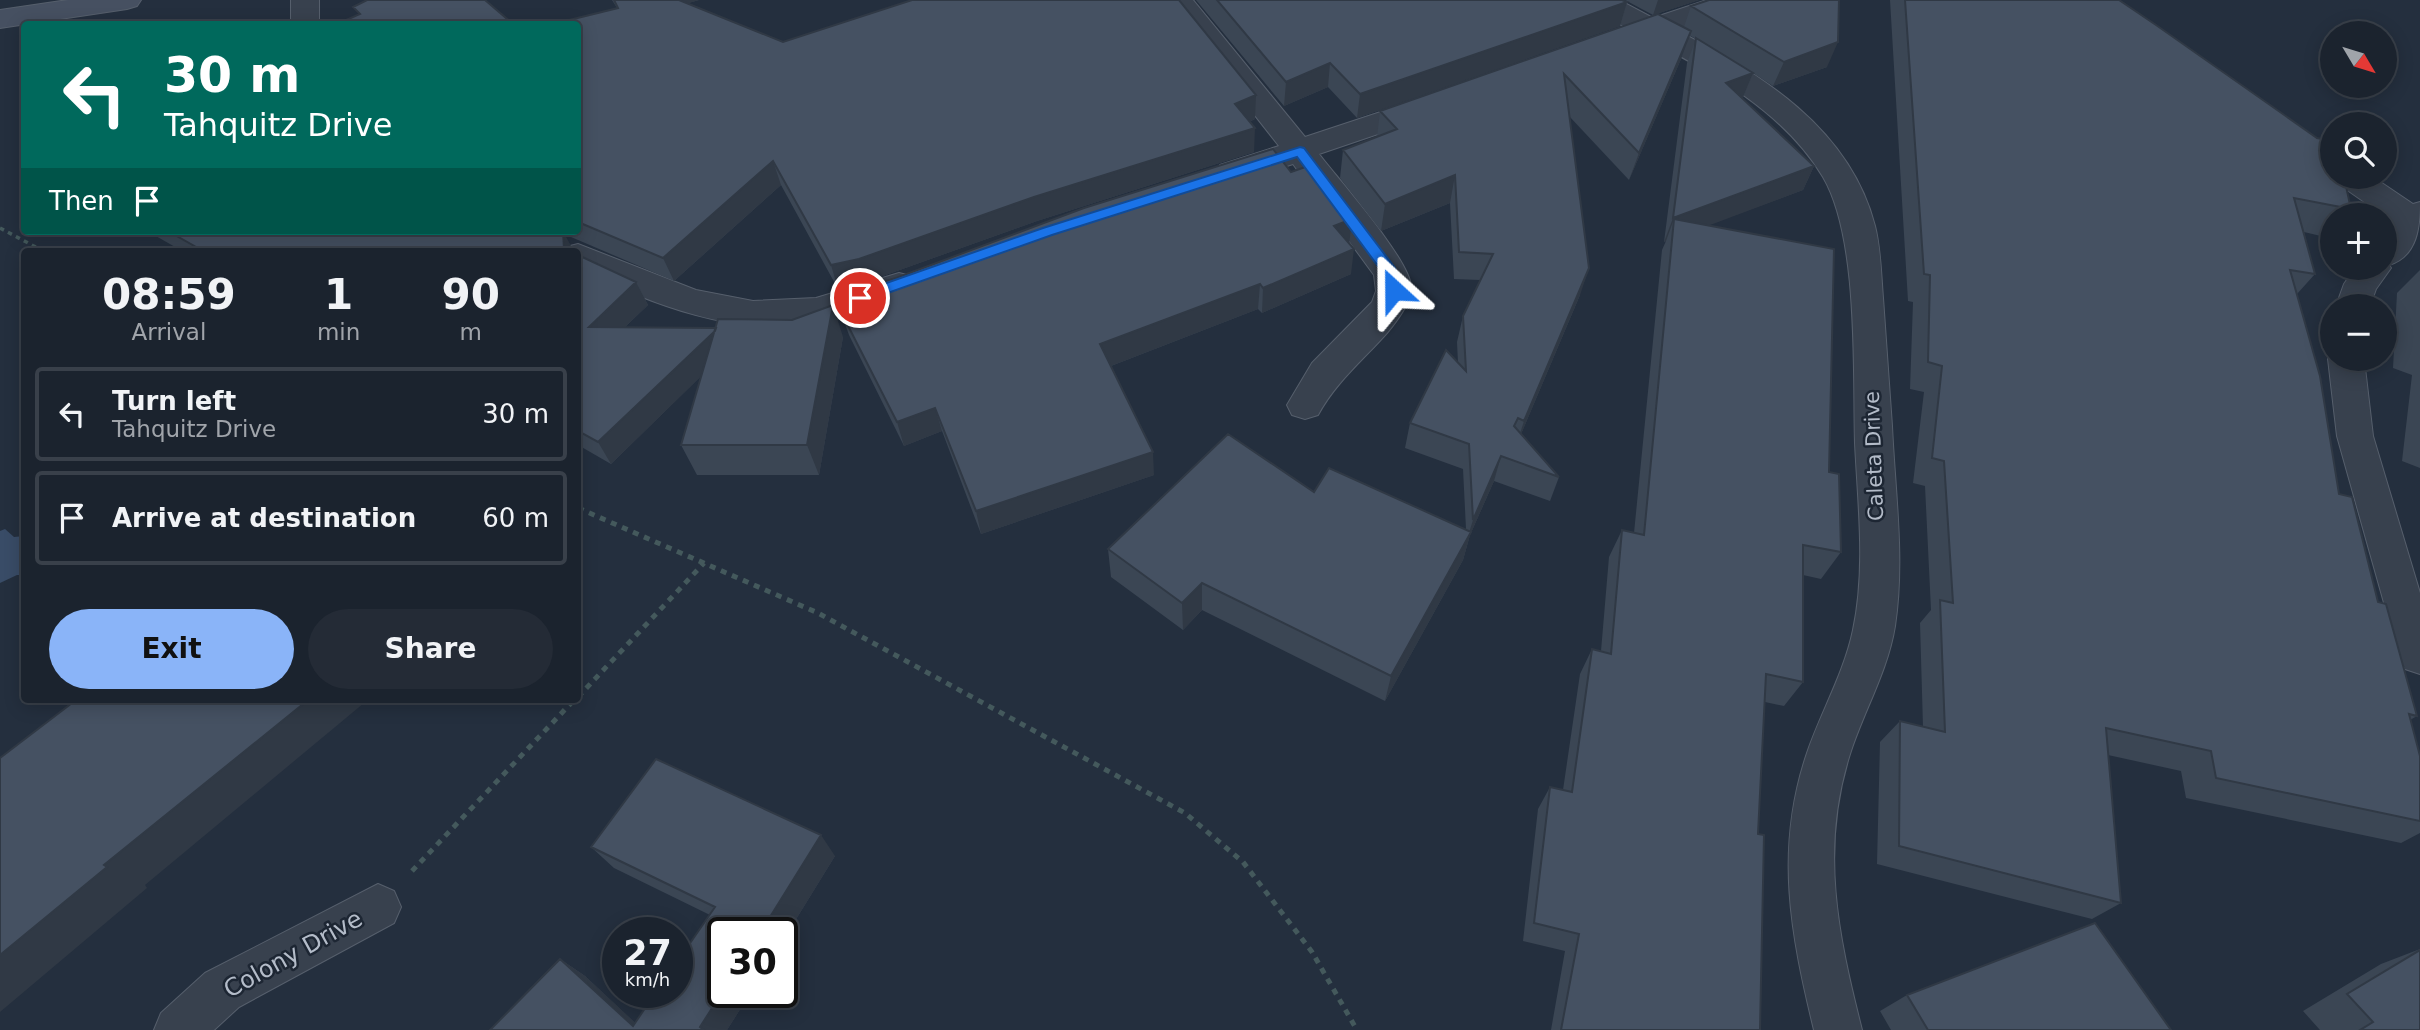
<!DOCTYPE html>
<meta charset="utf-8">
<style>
:root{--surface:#1b232e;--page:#242b36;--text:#f1f3f6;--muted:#a0a4aa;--line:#39404a;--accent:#8ab4f8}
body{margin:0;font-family:"DejaVu Sans",sans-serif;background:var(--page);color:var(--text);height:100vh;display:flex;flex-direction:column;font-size:26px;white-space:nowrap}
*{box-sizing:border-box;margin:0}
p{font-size:23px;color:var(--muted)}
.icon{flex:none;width:38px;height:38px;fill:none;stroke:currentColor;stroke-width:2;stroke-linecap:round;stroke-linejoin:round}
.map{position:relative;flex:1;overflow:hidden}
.sheet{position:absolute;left:21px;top:248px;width:560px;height:455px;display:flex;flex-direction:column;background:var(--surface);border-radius:7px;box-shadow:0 4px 18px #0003,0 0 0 2px var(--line)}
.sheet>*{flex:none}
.banner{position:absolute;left:21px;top:21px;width:560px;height:214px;border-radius:7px;box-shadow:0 4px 18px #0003,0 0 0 2px var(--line);background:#00695c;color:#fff;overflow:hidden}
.needle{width:46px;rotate:128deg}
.buttons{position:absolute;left:2320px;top:21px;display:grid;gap:14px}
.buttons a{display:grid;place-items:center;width:77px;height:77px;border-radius:50%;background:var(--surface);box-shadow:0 4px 18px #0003,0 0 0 2px var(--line);font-size:35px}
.speed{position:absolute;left:602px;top:917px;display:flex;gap:14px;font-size:35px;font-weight:700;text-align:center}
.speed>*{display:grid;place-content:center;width:91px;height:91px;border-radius:50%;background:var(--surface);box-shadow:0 4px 18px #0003,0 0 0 2px var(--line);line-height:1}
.speed small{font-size:18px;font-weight:400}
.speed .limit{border:4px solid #111;border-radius:10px;background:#fff;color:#111}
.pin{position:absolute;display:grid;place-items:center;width:60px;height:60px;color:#fff;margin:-30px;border:4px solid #fff;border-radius:50%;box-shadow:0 2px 7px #0007}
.me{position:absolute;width:77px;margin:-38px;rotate:336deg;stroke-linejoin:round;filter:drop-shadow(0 0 5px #0008)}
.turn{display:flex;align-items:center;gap:24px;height:147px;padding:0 28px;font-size:32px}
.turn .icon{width:91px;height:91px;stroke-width:2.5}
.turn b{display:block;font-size:49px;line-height:60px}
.then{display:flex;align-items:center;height:66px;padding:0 28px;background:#0003;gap:14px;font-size:26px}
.eta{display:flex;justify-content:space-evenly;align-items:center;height:119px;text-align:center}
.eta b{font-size:42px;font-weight:800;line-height:49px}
.action{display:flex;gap:14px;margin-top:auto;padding:14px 28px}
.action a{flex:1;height:80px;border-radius:42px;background:var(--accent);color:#111;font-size:28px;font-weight:800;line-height:80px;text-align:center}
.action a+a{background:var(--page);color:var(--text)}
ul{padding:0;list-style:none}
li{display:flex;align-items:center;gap:21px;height:94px;margin:0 14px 10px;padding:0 14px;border:4px solid var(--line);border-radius:7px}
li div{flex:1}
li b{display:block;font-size:26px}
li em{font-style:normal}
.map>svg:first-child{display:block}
</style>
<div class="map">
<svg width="2420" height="1030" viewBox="0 0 2420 1030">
<rect width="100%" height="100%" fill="#242f3e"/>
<!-- water -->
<path fill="#394c67" d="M5,529L14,537L24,536V575H17L0,583V531Z"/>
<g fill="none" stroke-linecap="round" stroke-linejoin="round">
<!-- street casing -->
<g stroke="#565f6c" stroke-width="2">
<path id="street" d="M291,0H319V24H291Z
M1164,0H1193L1305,137L1429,96L1440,99L1444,106L1440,113L1319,154C1339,180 1409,259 1411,286C1412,302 1396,322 1387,333C1362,361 1336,382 1318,415L1305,419L1292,415L1287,405L1312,363L1372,302L1376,291L1374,275L1293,164L1231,184L1220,181L1215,173L1220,165L1279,146Z
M1583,0H1619L1653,18L1707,0H1750L1746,6L1676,30C1760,73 1850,128 1875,226C1881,250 1881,274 1883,298C1886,341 1889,383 1892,426C1895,492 1905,560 1895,626C1888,670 1865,709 1851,751C1819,848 1838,935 1862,1030H1814C1791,935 1774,850 1807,753C1821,712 1844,673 1853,630C1866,569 1858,505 1855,443C1853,371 1859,238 1823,177C1784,112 1713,73 1648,39L1621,47L1611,45L1606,38L1611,31L1625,27L1587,6Z
M2335,177H2373L2413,204L2420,202C2420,226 2418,256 2389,265L2391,268L2376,289L2370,306H2336L2344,284L2355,268H2385V232L2393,222L2340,185Z
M578,244L696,290L753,301L816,298L899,273L911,276L916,285L911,294C881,304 851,317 819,323C735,339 653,303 578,270V252H564L566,247Z
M2333,351V359H2364L2373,436L2420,593V674L2405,669L2399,656L2337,436L2328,359Z
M378,884L394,891L401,907L394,923L239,1007L214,1030H154L161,1013L205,973Z"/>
</g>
<!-- secondary casing -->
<g stroke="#565f6c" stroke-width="2">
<path id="secondary" d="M68,0H141L137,6L127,9L0,28V10Z"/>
</g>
<!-- path-far1 -->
<path stroke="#44595c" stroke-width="3.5" stroke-dasharray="4.5 4.5" stroke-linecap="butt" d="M0,228L45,252"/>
<!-- path -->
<path stroke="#44595c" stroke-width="5" stroke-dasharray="6 6" stroke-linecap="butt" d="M578,508L818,613L1185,813L1243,862L1312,952L1357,1030
M578,697L704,563
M412,871L574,700"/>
<!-- street -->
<use href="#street" fill="#38414e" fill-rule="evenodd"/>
<!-- secondary -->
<use href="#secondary" fill="#465061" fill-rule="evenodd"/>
</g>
<!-- wall -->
<path fill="#3b4654" d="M612,0H699L688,3L783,42L1255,119L1249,122L1254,152L1037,221L866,282L838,289L781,185L674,281L564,234L574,252H184L147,231H439L441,232L443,231H578V24L617,8Z
M1196,0H1622L1627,2L1620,26L1357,118L1328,87L1284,106Z
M1625,0H1699L1653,15Z
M1890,0H2119L2351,209L2345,215H2333V228L2325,237L2304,232L2315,274L2297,294L2339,494L2417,716L2410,720L2420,756V833L2401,843L2186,798L2181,771L2108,755L2121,903L2092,919L1877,864L1880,742L1900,721L1923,727L1920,623L1931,610L1925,486L1913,483L1924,392L1910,389L1913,302L1908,301Z
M1691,6L1827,67L1773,86L1753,73L1743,97L1742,98L1814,166L1803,190L1708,225L1829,472L1841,552L1821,579L1803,575V682L1784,706L1765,702L1758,834L1760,1030H1551L1565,951L1523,941L1538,809L1550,787L1563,790L1580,674L1592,649L1601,651L1609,557L1622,530L1634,533L1662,250L1666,241L1664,242L1687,63L1696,39L1689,35L1681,59L1629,180L1569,116L1580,295L1521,434L1559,477L1550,501L1494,481L1470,535L1463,560L1385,701L1202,610L1183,630L1111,577L1108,549L1314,492L1466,529L1463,469L1405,448L1410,423L1458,363L1457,342L1463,316L1480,280L1454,279L1450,203L1381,231L1340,178L1343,150L1377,137L1380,111L1684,27Z
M1349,242L1351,274L1262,313L1258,309L1111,366L1154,475L981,534L942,431L904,446L849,335L840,310L851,306L846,292Z
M578,255L636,282L648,305L625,327L843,337L819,475H697L681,445L701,376L611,464L578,445Z
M2420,270V468L2402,461L2412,375L2393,368L2397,293Z
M591,847L835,856L782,942V933L723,992H751L727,1030H490L560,959L585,976L635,1023L710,915L614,868Z
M2420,949V1030H2320L2303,1011L2381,964Z
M1907,995L2171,1030H1891L1880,1011Z"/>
<!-- shaded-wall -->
<path fill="#303945" d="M655,0H699L659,12Z
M1658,0H1699L1653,15Z
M1627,2L1620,26L1357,118L1360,94Z
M1691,31L1681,59L1629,180L1639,153Z
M1838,42L1827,67L1773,86L1784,62Z
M1330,63L1328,87L1284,106L1286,82Z
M1753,73L1743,97L1716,107L1726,83Z
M1256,95L1255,119L1235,128V104Z
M1255,128L1254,152L1037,221L866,282L838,289L831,265L1034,197Z
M773,161L781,185L674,281L663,258Z
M1814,166L1803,190L1673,239L1674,219L1666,241L1664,242L1673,218Z
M1455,175L1450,203L1381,231L1385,204Z
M1352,219L1349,245L1334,226Z
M563,231L574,252H566L564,249Z
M1354,249L1351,274L1262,313L1263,288Z
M1589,268L1580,295L1516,446L1524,421Z
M636,282L648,305L602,349L589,327Z
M1260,284L1258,309L1103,369L1100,344Z
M833,305L843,337L819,475L807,445Z
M718,328L728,350L611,464L598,442Z
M935,408L942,431L904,446L897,422Z
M1153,452L1154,475L981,534L976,511Z
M1501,456L1494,481L1470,535L1463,560L1385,701L1391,676L1468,536L1473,520Z
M1202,583V610L1183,630L1182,603Z
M308,700H361L364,703L145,885L147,888L0,1012V955L104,865Z
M821,835L835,856L782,942V933H760Z
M560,959L585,976L643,1030L633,1026Z
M723,992H751L727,1030H704L700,1027Z"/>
<!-- building -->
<path fill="#455162" stroke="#303945" stroke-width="2" d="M367,0H485L513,24H337L360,14L353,7Z
M614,0H679L783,42L912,0H1179L1256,95L1235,104L1255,128L1034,197L859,259L831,265L773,161L663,258L578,222V24H553L618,8Z
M1217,0H1622L1627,2L1360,94L1330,63L1286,82Z
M1709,0H1839L1838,42L1784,62L1691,6Z
M1905,0H2119L2156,25L2317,138L2333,141V177H2344L2351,209L2294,198L2315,274L2290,270L2320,376L2339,494L2352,497L2378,602L2386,604L2417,716L2409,714L2420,756V821L2216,778L2211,751L2106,728L2121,903L1899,846L1900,721L1945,732L1940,600L1953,603L1944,461L1932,458L1942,366L1928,362L1930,275L1924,274Z
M1658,14L1691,31L1639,153L1564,74L1589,268L1524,421L1518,418L1514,426L1559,477L1501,456L1473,520L1469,444L1410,423L1446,350L1466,371L1463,316L1493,254L1459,252L1455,175L1385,204L1343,150L1397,129L1380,111Z
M1696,38L1753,73L1726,83L1814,166L1673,218Z
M1273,149L1291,172L1311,165L1352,219L1334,226L1354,249L1263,288L1260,284L1100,344L1153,452L976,511L935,408L897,422L840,310L853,305L846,292L896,278L1084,208Z
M1674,219L1834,249L1829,472L1839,474L1841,552L1803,545V682L1766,674L1758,834L1764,835L1760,1030H1561L1579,934L1534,923L1550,787L1572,792L1592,649L1611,654L1622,530L1644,535Z
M168,231H439L441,232L443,231H563L564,249L571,252H205Z
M578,255L636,282L589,327L716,328L715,331L598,442L578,431Z
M833,305L807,445H681L718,319L792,320Z
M1228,434L1314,492L1329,468L1471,532L1391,676L1202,583L1182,603L1108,549Z
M76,700H308L104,865L107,867L0,955V758Z
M656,759L821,835L760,933H723V991L700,1027L704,1030H490L560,959L633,1026L656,992H677V962L715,907L591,847Z
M2095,923L2171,1030H1928L1907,995Z
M2420,950V1030H2360L2373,1022L2347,994Z"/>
<!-- route -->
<path fill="#1a73e8" stroke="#114b97" stroke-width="2" d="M1300,147L1304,148L1395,268L1401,290L1399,294H1389L1383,273L1297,157L1052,235L865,301H855L853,298L855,294L1043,228Z"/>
<g text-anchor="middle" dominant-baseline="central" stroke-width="5" stroke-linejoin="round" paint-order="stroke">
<!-- street labels -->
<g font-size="21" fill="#b4bcc9" stroke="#1d2633">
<text transform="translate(1874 456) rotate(-92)">Caleta Drive</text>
</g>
<!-- near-street labels -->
<g font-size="24" fill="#b4bcc9" stroke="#1d2633">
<text transform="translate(293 954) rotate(-29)">Colony Drive</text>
</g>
</g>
</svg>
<div class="buttons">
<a><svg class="needle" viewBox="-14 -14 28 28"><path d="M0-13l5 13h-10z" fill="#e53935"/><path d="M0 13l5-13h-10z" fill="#a0a4aa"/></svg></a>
<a><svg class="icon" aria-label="search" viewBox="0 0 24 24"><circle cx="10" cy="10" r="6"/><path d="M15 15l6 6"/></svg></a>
<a>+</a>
<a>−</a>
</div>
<div class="speed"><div>27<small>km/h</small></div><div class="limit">30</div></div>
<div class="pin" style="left:860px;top:298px;background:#d93025"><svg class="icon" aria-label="arrive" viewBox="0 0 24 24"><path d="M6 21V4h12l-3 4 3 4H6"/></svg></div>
<svg class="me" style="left:1394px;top:290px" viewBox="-20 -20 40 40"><path d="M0-17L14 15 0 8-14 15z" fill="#1a73e8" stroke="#fff" stroke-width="4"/></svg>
<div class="banner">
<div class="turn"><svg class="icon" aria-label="left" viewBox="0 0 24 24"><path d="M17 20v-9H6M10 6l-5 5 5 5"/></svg><div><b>30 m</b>Tahquitz Drive</div></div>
<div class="then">Then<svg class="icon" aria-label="arrive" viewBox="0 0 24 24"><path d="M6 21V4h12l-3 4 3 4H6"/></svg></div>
</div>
<section class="sheet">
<div class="eta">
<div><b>08:59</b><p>Arrival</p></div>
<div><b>1</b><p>min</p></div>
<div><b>90</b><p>m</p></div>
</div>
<ul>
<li><svg class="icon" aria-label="left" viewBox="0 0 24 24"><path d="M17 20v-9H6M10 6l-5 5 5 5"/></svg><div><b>Turn left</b><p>Tahquitz Drive</p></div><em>30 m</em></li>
<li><svg class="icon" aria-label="arrive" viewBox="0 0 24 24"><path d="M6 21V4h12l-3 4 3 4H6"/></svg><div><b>Arrive at destination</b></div><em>60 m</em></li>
</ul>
<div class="action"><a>Exit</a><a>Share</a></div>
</section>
</div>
